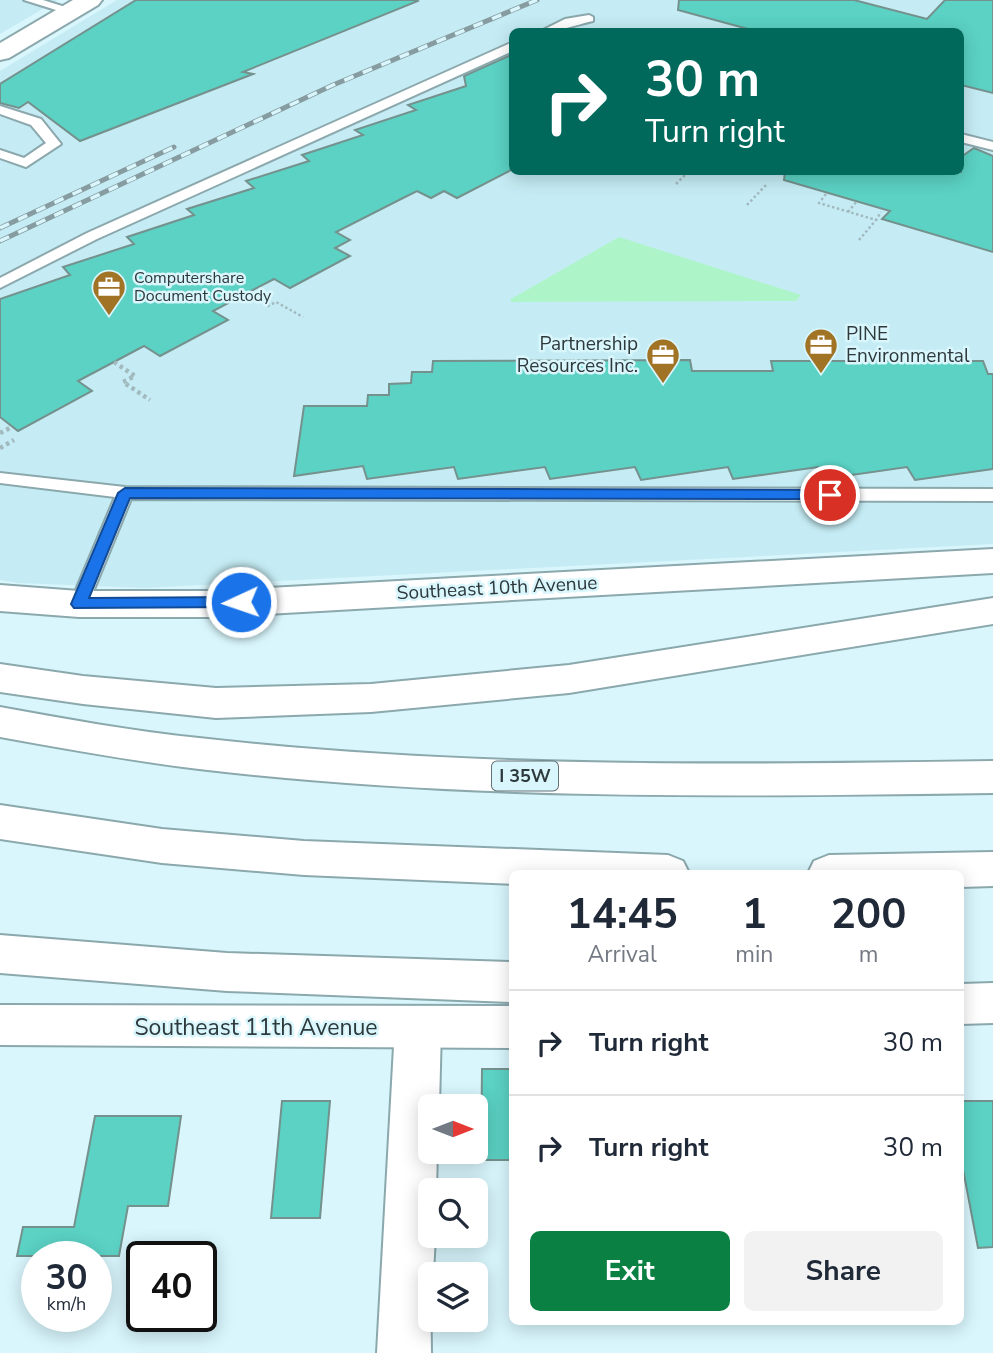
<!DOCTYPE html>
<style>
:root{--surface:#fff;--page:#f2f2f3;--text:#1f2937;--muted:#747a83;--line:#e0e1e3;--accent:#0b8043}
body{margin:0;font-family:"Nunito Sans",sans-serif;background:var(--page);color:var(--text);height:100vh;display:flex;flex-direction:column;font-size:26px;white-space:nowrap}
*{box-sizing:border-box;margin:0}
p{font-size:23px;color:var(--muted)}
.icon{flex:none;width:38px;height:38px;fill:none;stroke:currentColor;stroke-width:2;stroke-linecap:round;stroke-linejoin:round}
.map{position:relative;flex:1;overflow:hidden}
.sheet{position:absolute;left:509px;top:870px;width:455px;height:455px;display:flex;flex-direction:column;background:var(--surface);border-radius:10px;box-shadow:0 4px 18px #0003}
.sheet>*{flex:none}
.guide{position:absolute;left:509px;top:28px;width:455px;height:147px;border-radius:10px;box-shadow:0 4px 18px #0003;background:#00695c;color:#fff;overflow:hidden}
.needle{width:46px;rotate:90deg}
.fabs{position:absolute;left:418px;top:1094px;display:grid;gap:14px}
.fabs a{display:grid;place-items:center;width:70px;height:70px;border-radius:10px;background:var(--surface);box-shadow:0 4px 18px #0003;font-size:35px}
.speed{position:absolute;left:21px;top:1241px;display:flex;gap:14px;font-size:35px;font-weight:700;text-align:center}
.speed>*{display:grid;place-content:center;width:91px;height:91px;border-radius:50%;background:var(--surface);box-shadow:0 4px 18px #0003;line-height:1}
.speed small{font-size:18px;font-weight:400}
.speed .limit{border:4px solid #111;border-radius:10px;background:#fff;color:#111}
.pin{position:absolute;display:grid;place-items:center;width:60px;height:60px;color:#fff;margin:-30px;border:4px solid #fff;border-radius:50%;box-shadow:0 2px 7px #0007}
.me{position:absolute;width:77px;margin:-38px;rotate:267deg;stroke-linejoin:round;filter:drop-shadow(0 0 5px #0008)}
.turn{display:flex;align-items:center;gap:24px;height:147px;padding:0 21px;font-size:32px}
.turn .icon{width:91px;height:91px;stroke-width:2.5}
.turn b{display:block;font-size:49px;line-height:60px}
.eta{display:flex;justify-content:space-evenly;align-items:center;height:119px;text-align:center}
.eta b{font-size:42px;font-weight:700;line-height:49px}
.action{display:flex;gap:14px;margin-top:auto;padding:14px 21px}
.action a{flex:1;height:80px;border-radius:10px;background:var(--accent);color:#fff;font-size:28px;font-weight:700;line-height:80px;text-align:center}
.action a+a{background:var(--page);color:var(--text)}
ul{padding:0;list-style:none}
li{display:flex;align-items:center;gap:21px;height:105px;padding:0 21px;border-top:2px solid var(--line)}
li div{flex:1}
li b{display:block;font-size:26px}
li em{font-style:normal}
.map>svg:first-child{display:block}
</style>
<div class="map">
<svg width="993" height="1353" viewBox="0 0 993 1353">
<rect width="100%" height="100%" fill="#d8f6fc"/>
<!-- built -->
<path fill="#c5ecf4" fill-rule="evenodd" d="M0,0H58L0,34Z
M117,0H993V544L145,588L18,583L0,580V71ZM513,32H961V172H513Z"/>
<!-- green -->
<path fill="#adf5c9" d="M619,237L801,295L796,301L511,302V299Z"/>
<!-- building -->
<path fill="#5bd2c4" stroke="#75918d" stroke-width="2" d="M136,0H417L418,1L243,72L253,74L80,141L28,102L19,108L0,103V84Z
M679,0H854L927,19L945,0H993V93L961,85V32H759L678,10Z
M513,54V169L457,198L444,191L431,198L417,191L403,198L336,232L350,240L335,248L350,256L290,288L274,279L213,311L228,320L160,356L144,346L78,381L92,391L18,431L0,417V299L70,275L63,267L134,244L127,237L194,215L187,209L254,188L246,181L309,161L302,155L363,135L355,130L416,110L408,105L466,86L464,76Z
M974,148L993,156V252L882,219L890,211L784,180L785,172H961V157Z
M690,360L692,371H773L771,361H983L988,374H993V469L915,480L907,467L824,479L818,467L733,479L728,467L641,480L635,467L550,479L545,467L458,479L454,467L367,479L363,466L294,476L304,406H367L368,395H389V384L411,383L412,372H432L433,361Z
M482,1069H513V1160H481Z
M282,1101H330L320,1218H271Z
M961,1101H993V1247L978,1248L961,1159Z
M95,1116H181L168,1206H128L119,1256H17L23,1227H74Z"/>
<g fill="none" stroke-linecap="round" stroke-linejoin="round">
<!-- service casing -->
<g stroke="#8ba8ad" stroke-width="4">
<path id="service" d="M24,0H43L78,11L72,15Z
M589,15L593,17V21C575,25 558,32 539,32L565,19Z
M513,42V51L97,239L0,288V278L87,233Z
M0,106L41,119L61,144L26,167L0,158V150L24,158L46,143L31,125L0,114Z
M961,134L993,142V150L961,142Z
M0,473L125,487L993,489V501L131,499L88,604L86,609H72L70,604L115,497L0,483Z"/>
</g>
<!-- minor casing -->
<g stroke="#8ba8ad" stroke-width="4">
<path id="minor" d="M73,0H102L98,5L9,58L0,60V43Z
M418,1007L434,1013L441,1028L439,1106H430V1152H437L436,1190H430V1236H435L433,1274H430L431,1353H377L395,1028L402,1013Z"/>
</g>
<!-- tertiary casing -->
<g stroke="#8ba8ad" stroke-width="4">
<path id="tertiary" d="M993,549V573L213,617H79L0,611V585L79,591H213Z
M993,983V1023L961,1024V984Z
M0,1005L513,1006V1048L0,1045Z"/>
</g>
<!-- motorway casing -->
<g stroke="#8ba8ad" stroke-width="4">
<path id="motorway" d="M993,598V624L569,693L371,712L216,718L83,704L0,692V664L83,676L216,688L371,684L569,665Z
M0,707C66,719 132,731 199,738C462,768 728,765 993,761V793C728,797 462,800 199,769C132,761 66,749 0,737Z
M0,805L162,829L304,841L668,855L683,861L689,873H513V884L304,875L162,863L0,839Z
M993,852V886L961,887V873H808L814,861L829,855Z
M0,935L227,953L513,962V1002L227,991L0,973Z"/>
</g>
<!-- path-far1 -->
<path stroke="#a2babf" stroke-width="2.5" stroke-dasharray="2.5 2.5" stroke-linecap="butt" d="M676,184L688,172
M826,194L819,203L876,220L881,212
M747,205L767,184
M848,212L857,201
M859,240L876,220
M246,293L268,306L276,302L303,317"/>
<!-- path -->
<path stroke="#a2babf" stroke-width="4.5" stroke-dasharray="3.5 3.5" stroke-linecap="butt" d="M114,362L135,376L123,382L150,400
M0,433L12,427
M0,448L14,440"/>
<!-- service -->
<use href="#service" fill="#fff" fill-rule="evenodd"/>
<!-- minor -->
<use href="#minor" fill="#fff" fill-rule="evenodd"/>
<!-- tertiary -->
<use href="#tertiary" fill="#fff" fill-rule="evenodd"/>
<!-- motorway -->
<use href="#motorway" fill="#fff" fill-rule="evenodd"/>
<!-- rail casing -->
<g stroke="#879ca0" stroke-width="5">
<path id="rail" d="M0,228L174,147
M0,241L333,85L537,0"/>
</g>
<!-- rail -->
<use href="#rail" stroke="#d8f6fc" stroke-width="3.5" stroke-dasharray="10" stroke-linecap="butt"/>
</g>
<!-- route -->
<path fill="#1a73e8" stroke="#114b97" stroke-width="2" d="M125,488L830,490L837,495L830,499L130,498L89,598L241,597L249,602L241,607L74,608L71,604L118,493Z"/>
<!-- icons -->
<defs>
<g id="office-pin" transform="scale(1.75)"><path d="M0 17L-7.5 6A9.5 9.5 0 1 1 7.5 6Z" fill="#a17325" stroke="#d8f6fc"/><path d="M-6-3h4V-5.5h4V-3h4V5H-6ZM-1-4.5V-3h2v-1.5ZM-6 0V1H6V0Z" fill="#fff"/></g>
</defs>
<g fill-rule="evenodd">
<use href="#office-pin" x="109" y="287"/>
<use href="#office-pin" x="821" y="345"/>
<use href="#office-pin" x="663" y="355"/>
</g>
<g text-anchor="middle" dominant-baseline="central" stroke-width="5" stroke-linejoin="round" paint-order="stroke">
<!-- far-poi labels -->
<g font-size="16" fill="#2e393c" stroke="#d8f6fc" text-anchor="start">
<text x="134" y="278">Computershare<tspan x="134" dy="18">Document Custody</tspan></text>
</g>
<!-- shield labels -->
<rect fill="#d8f6fc" stroke="#617276" stroke-width="2" x="492" y="761.5" width="66" height="29" rx="5"/>
<g font-size="18" font-weight="bold" fill="#2e393c">
<text x="525" y="776">I 35W</text>
</g>
<!-- poi labels -->
<g font-size="19" fill="#2e393c" stroke="#d8f6fc" text-anchor="start">
<text x="846" y="334">PINE<tspan x="846" dy="22">Environmental</tspan></text>
<text x="638" y="344" text-anchor="end">Partnership<tspan x="638" dy="22">Resources Inc.</tspan></text>
</g>
<!-- street labels -->
<g font-size="19" fill="#2e393c" stroke="#d8f6fc">
<text transform="translate(497 588) rotate(-3)">Southeast 10th Avenue</text>
</g>
<!-- near-street labels -->
<g font-size="23" fill="#2e393c" stroke="#d8f6fc">
<text x="256" y="1027">Southeast 11th Avenue</text>
</g>
</g>
</svg>
<div class="fabs">
<a><svg class="needle" viewBox="-14 -14 28 28"><path d="M0-13l5 13h-10z" fill="#e53935"/><path d="M0 13l5-13h-10z" fill="#747a83"/></svg></a>
<a><svg class="icon" aria-label="search" viewBox="0 0 24 24"><circle cx="10" cy="10" r="6"/><path d="M15 15l6 6"/></svg></a>
<a><svg class="icon" aria-label="layers" viewBox="0 0 24 24"><path d="M12 4l9 5-9 5-9-5zM3 14l9 5 9-5"/></svg></a>
</div>
<div class="speed"><div>30<small>km/h</small></div><div class="limit">40</div></div>
<div class="pin" style="left:830px;top:495px;background:#d93025"><svg class="icon" aria-label="arrive" viewBox="0 0 24 24"><path d="M6 21V4h12l-3 4 3 4H6"/></svg></div>
<svg class="me" style="left:241px;top:602px" viewBox="-20 -20 40 40"><circle r="17" fill="#1a73e8" stroke="#fff" stroke-width="3"/><path d="M0-11L8 9 0 5-8 9z" fill="#fff"/></svg>
<div class="guide">
<div class="turn"><svg class="icon" aria-label="right" viewBox="0 0 24 24"><path d="M7 20v-9h11M14 6l5 5-5 5"/></svg><div><b>30 m</b>Turn right</div></div>
</div>
<section class="sheet">
<div class="eta">
<div><b>14:45</b><p>Arrival</p></div>
<div><b>1</b><p>min</p></div>
<div><b>200</b><p>m</p></div>
</div>
<ul>
<li><svg class="icon" aria-label="right" viewBox="0 0 24 24"><path d="M7 20v-9h11M14 6l5 5-5 5"/></svg><div><b>Turn right</b></div><em>30 m</em></li>
<li><svg class="icon" aria-label="right" viewBox="0 0 24 24"><path d="M7 20v-9h11M14 6l5 5-5 5"/></svg><div><b>Turn right</b></div><em>30 m</em></li>
</ul>
<div class="action"><a>Exit</a><a>Share</a></div>
</section>
</div>
